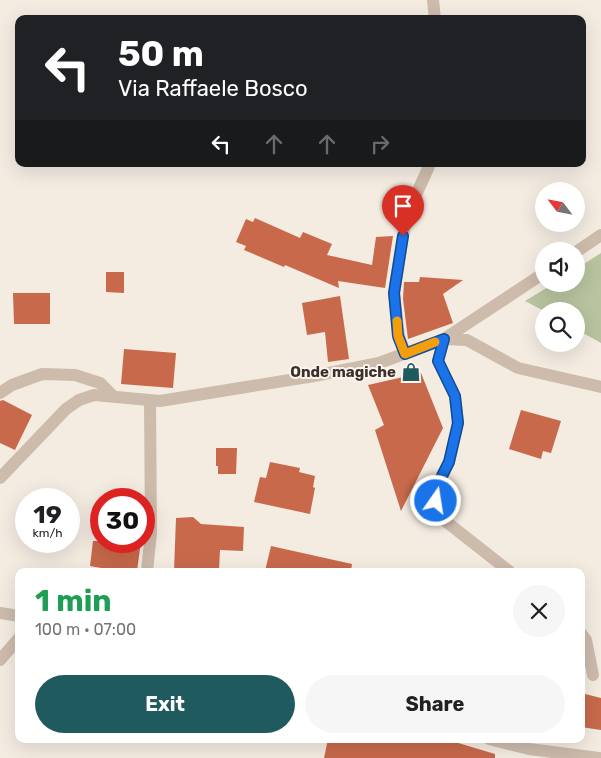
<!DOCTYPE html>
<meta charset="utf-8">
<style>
:root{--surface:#fff;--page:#f6f6f6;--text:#202124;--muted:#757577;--accent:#1f5a5e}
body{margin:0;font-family:Rubik,sans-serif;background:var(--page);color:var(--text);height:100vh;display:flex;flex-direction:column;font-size:19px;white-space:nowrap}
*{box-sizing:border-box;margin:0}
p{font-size:16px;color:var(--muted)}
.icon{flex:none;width:28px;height:28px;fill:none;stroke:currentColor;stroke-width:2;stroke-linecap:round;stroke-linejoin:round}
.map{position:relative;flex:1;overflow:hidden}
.drawer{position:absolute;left:15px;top:568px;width:570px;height:175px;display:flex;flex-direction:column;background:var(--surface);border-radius:10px;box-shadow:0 5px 20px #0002}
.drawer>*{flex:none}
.banner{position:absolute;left:15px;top:15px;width:571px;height:152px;border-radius:10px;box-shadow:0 5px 20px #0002;background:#202124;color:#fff;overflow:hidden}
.needle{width:32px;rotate:302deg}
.controls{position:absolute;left:535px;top:182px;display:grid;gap:10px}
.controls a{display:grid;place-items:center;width:50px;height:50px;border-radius:50%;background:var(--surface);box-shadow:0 5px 20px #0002;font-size:25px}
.speed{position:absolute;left:15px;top:488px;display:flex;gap:10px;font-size:25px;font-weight:700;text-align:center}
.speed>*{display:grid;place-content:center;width:65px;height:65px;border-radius:50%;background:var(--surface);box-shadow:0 5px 20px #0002;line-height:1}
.speed small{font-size:12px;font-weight:400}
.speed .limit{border:8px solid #d22;background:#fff;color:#111}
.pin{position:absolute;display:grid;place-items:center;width:42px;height:42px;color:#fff;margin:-51px -21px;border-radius:50% 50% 50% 0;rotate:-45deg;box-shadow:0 0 5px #0007}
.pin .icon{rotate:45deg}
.me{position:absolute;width:55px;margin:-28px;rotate:13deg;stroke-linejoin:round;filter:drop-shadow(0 0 4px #0008)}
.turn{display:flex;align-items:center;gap:18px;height:105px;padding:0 20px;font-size:22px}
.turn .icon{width:65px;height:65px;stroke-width:2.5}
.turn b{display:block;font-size:35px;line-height:42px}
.lanes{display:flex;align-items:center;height:48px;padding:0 20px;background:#0003;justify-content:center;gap:25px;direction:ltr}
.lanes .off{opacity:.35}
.round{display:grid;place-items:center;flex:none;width:52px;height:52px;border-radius:26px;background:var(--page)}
.headline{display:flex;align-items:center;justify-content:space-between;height:85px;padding:0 20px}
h1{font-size:30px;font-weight:700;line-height:38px;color:#1e9e55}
.primary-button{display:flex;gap:10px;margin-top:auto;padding:10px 20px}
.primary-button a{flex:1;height:58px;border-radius:30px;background:var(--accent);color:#fff;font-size:20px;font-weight:700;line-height:58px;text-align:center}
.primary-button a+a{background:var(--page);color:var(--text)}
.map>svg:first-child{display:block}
</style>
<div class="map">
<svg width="601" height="758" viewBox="0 0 601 758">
<rect width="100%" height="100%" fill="#f4ebe1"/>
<!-- green -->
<path fill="#b8c4a0" d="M601,253V343L576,329V311H544L525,301L553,284H576V269Z"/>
<!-- building -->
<path fill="#c8694b" d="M255,218L300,238L303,232L332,244L327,255L372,265L376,237L393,236L385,288L338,281L339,288L285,265L284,267L244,250L246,246L236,242L246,219L253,222Z
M106,272H124V293L106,292Z
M420,277L463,280L443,294L453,323L408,339L403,299L404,282H419Z
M13,293H50V324H14Z
M340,296L349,359L328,362L325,332L307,335L302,303Z
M124,349L176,353L173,388L121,384Z
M421,373L443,428L401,511L375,430L384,425L368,385Z
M3,400L32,415L15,450L0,443V401Z
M521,410L561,421L551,453L543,451L541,459L509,449Z
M216,448H237L236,474H218V466H216Z
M270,462L300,468L299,472L315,476L313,487L315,488L310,514L254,502L260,477L266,478Z
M193,517L201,524L244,527L243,551L220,550L219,571H174L176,518Z
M93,541H141L137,571H118L90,566Z
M271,546L352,564L351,571H265Z
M581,693L601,698V730L581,727Z
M328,739H445L495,754V758H324Z"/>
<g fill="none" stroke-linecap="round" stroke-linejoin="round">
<!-- minor -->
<path stroke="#cdbbac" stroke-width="12" d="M433,0L435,19
M576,252L601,235
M405,354L399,336L394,293L406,217L430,164
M0,393L12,385L42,374L75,375L100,383L113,396
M0,478L66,409L79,400L94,395L160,401L314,376L379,363L444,339L544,273
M147,571L151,533L150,401
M509,571L444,520L436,501L437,486L449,462L458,423L455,396L438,361L444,339L467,340L518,368L601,387
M0,613L19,616
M581,633L586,640L593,675
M0,660L19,638
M489,739L529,749L599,758"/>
</g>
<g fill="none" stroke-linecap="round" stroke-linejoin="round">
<!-- route casing -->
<g stroke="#114b97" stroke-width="12">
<path id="route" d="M403,236L394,293L398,336L405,354L444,339L438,361L455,396L458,423L449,462L437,486L436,501"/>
</g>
<!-- route -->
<use href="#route" stroke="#1a73e8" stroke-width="9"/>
<!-- slow -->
<path stroke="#f59e0b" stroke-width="9" d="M397,321L398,336L405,354L435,342"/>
</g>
<!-- icons -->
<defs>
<g id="shop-bare" transform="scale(1.5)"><path d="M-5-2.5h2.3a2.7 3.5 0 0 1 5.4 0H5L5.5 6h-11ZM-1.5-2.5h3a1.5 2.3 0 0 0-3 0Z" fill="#1f5a5e" stroke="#fbf5ee" stroke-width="2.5" paint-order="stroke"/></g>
</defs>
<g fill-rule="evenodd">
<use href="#shop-bare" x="411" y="372"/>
</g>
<g text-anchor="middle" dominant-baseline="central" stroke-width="4" stroke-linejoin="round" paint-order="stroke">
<!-- poi labels -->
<g font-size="15" font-weight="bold" fill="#3b302b" stroke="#fbf5ee" text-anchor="end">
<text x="396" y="372">Onde magiche</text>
</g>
</g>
</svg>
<div class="controls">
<a><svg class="needle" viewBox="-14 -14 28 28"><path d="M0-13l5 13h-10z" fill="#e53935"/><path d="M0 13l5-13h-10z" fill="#757577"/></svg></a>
<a><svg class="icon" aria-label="sound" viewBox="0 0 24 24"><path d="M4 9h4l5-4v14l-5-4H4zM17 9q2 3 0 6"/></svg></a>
<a><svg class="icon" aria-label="search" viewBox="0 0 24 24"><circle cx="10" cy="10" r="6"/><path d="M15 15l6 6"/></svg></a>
</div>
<div class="speed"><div>19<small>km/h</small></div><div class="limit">30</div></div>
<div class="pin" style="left:403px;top:236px;background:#d93025"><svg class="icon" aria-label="arrive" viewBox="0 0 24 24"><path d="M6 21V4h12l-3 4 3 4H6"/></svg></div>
<svg class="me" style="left:436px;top:501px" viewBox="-20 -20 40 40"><circle r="17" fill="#1a73e8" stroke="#fff" stroke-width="3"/><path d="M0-11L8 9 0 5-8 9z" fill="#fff"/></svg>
<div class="banner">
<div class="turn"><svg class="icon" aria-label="left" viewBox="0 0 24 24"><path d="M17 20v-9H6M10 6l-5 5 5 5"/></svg><div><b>50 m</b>Via Raffaele Bosco</div></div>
<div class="lanes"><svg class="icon" aria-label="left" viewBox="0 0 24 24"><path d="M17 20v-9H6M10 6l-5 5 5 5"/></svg><svg class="icon off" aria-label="ahead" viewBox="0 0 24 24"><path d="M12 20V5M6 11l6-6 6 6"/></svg><svg class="icon off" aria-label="ahead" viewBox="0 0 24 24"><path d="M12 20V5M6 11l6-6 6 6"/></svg><svg class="icon off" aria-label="right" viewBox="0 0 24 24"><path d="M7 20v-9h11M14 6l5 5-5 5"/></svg></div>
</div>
<section class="drawer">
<div class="headline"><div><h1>1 min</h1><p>100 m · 07:00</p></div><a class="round"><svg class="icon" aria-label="close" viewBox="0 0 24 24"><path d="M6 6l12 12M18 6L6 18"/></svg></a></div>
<div class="primary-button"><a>Exit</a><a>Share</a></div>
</section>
</div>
